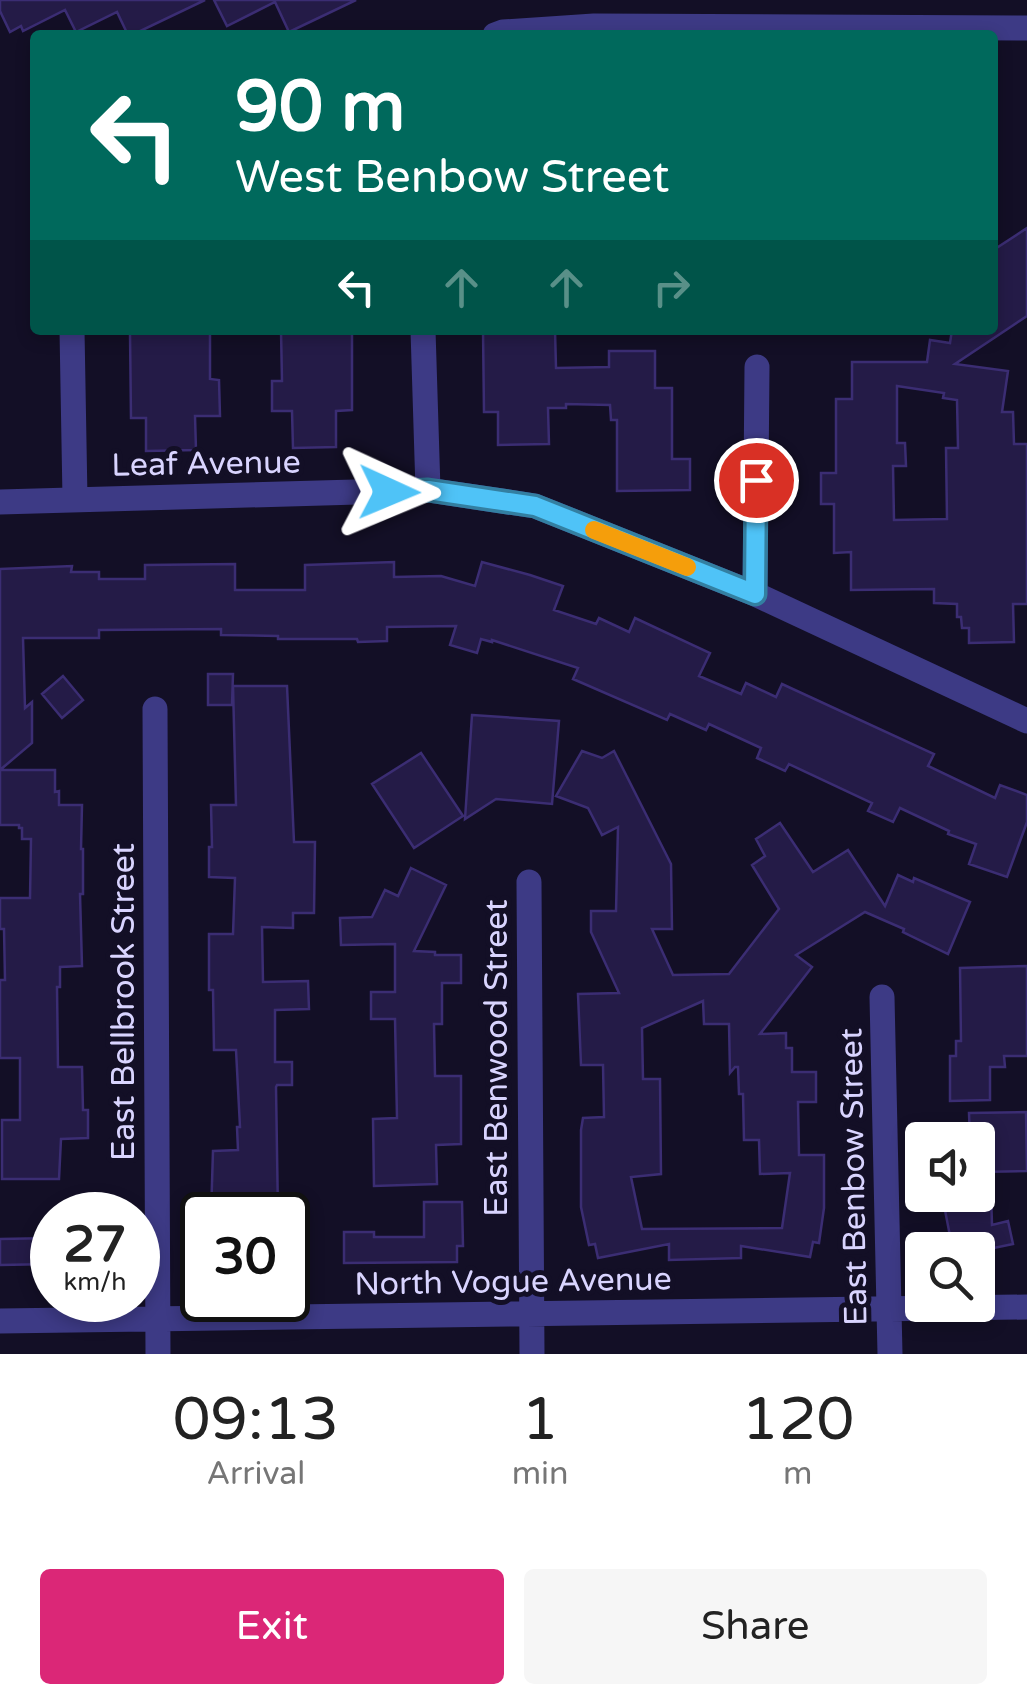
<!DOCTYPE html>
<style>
:root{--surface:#fff;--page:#f6f6f6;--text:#222;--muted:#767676;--accent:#db2777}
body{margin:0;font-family:"Varela Round",sans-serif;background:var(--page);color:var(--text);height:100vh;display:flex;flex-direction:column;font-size:38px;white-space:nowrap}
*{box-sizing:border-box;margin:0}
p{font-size:32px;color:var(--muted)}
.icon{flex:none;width:55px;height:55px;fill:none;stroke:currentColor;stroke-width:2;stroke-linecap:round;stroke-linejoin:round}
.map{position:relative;height:1354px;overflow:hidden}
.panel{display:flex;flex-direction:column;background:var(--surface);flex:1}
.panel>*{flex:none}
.banner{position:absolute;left:30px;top:30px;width:968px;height:305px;border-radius:10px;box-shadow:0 5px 15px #0003;background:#00695c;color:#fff;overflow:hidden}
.tools{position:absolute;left:905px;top:1122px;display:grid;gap:20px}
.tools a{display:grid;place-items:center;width:90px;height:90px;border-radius:10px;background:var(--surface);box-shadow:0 5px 15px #0003;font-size:50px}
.speed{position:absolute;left:30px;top:1192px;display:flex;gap:20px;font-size:50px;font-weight:700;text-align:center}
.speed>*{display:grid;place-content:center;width:130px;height:130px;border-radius:50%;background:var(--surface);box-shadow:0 5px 15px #0003;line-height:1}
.speed small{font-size:25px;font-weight:400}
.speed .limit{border:5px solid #111;border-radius:15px;background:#fff;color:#111}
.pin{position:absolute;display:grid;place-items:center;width:85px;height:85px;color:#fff;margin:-42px;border:5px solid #fff;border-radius:50%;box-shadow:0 2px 10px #0007}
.me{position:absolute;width:110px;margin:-55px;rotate:91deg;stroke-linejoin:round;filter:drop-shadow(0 0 8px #0008)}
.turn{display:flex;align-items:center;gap:35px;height:210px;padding:0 40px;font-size:45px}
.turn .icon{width:130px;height:130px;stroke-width:2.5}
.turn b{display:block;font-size:70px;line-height:85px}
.lanes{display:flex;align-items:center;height:95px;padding:0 40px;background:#0003;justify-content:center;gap:50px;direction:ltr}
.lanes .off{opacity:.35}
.eta{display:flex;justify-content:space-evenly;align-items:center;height:170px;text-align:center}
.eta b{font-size:60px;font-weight:600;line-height:70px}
.button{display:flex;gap:20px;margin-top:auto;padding:20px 40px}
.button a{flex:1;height:115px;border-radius:10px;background:var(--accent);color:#fff;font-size:40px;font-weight:600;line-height:115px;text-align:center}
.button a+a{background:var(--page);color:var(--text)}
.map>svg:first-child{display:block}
</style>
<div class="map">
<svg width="1027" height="1354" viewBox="0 0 1027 1354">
<rect width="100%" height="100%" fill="#130f26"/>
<!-- building -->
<path fill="#241b47" stroke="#3b2d73" stroke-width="2.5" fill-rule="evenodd" d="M0,0H205L132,35H128L117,12L76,32L65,10L23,31L21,26L10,32L0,11Z
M214,0H356L289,32L275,2L227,26Z
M1027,228V316L955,364L1008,371L1002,412H1013L1014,444H1027V604H1013L1014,642L969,643V628H962L961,617H957V604L934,603V589L851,590V552L834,553V504H821V473H836V399H852V362H927L930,340L950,343L952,330H992V251ZM897,386L944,393L943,398L957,400L958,448H946L947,519L894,520L893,466H906L905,443H897Z
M163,330H203V333H210V379L219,380L220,416H195L196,450L146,451V418H131L130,333H163Z
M281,330H352V410L336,411V447L293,448L292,411H272V381H282Z
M483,330H555L556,368L609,367V351H655V388H672V459H690V490L617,491V420H611L610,405L566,404V408H548L549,444L498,445V412H484Z
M394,562V577L441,576L475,586L482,562L530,575L563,586L554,610L596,624L599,618L629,632L635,618L710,653L699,676L741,694L746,683L776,697L782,684L934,754L928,766L995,798L1000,785L1027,795V822L1007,877L969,864L976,844L948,834L949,831L900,808L893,822L868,811L872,803L789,764L785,771L757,758L761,748L709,724L706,730L670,714L667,720L573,679L578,668L492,640V642L481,639L477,653L450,645L456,626L387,627V641L358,642L357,639H278V636L221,635V629L99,630V638H23L25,708L32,702V743L0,770V569L72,566L71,572H99V579H145V565L235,564V590H305V565Z
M208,674H233L232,705H208Z
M63,676L83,700L62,718L42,694Z
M233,686H287L294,842H315L314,913H293V928L262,927L263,982L308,981L309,1009L275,1010V1062H292V1085H277L276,1087L278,1215H211L213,1151L238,1150L237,1127H240L236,1050H214L213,990H209V934H233L235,878L209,877V847H212L211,805H236Z
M472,715L559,721L552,804L496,799L465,819Z
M582,751L602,758L614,751L671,864L672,929H652L673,975L729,974L779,909L752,865L765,856L756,839L780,823L813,872L848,850L885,906L898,875L913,882L914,878L970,902L948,954L903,932L904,929L865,912L796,955L812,967L760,1034L786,1033V1048H792V1072H816V1102H798L799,1155H824V1208L819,1243L813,1242L810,1257L741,1246V1258L669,1260V1244L598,1258L595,1244L589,1245L581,1207V1130L583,1118L604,1117L603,1065H581L578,994L619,993L591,932V911H616L618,827L602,835L588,808L556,796ZM703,1001L704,1024H729L730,1073L735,1067H738L739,1094H743L744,1140H759L760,1174L790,1173L782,1228L642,1229L631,1177L661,1174L660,1079H643L642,1028Z
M421,753L463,816L414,848L372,784Z
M0,770H55V792L59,791V805H82L81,849H83V894H80L82,966L60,967V987H57L58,1067H82L83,1110H88V1138L61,1139L59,1179H2V1120H20V1058H0V980H5L4,929H0V898H30L31,839H22V828H19V825H0Z
M411,868L446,885L414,951L435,952V955H461V983H442V1024H434L435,1076H461V1144L436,1145L437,1184L374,1186L373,1119L397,1118L395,1019H371V992H395V944L341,945L340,918L372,917L385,890L398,896Z
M1027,966V1056H1004L1005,1067H990V1100L950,1101V1056H956V1041H961L960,968Z
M1026,1112L1027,1171L978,1172V1140H970L969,1113Z
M991,1191L992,1225L1008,1221L1013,1244L984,1250H959L957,1240L951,1241L943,1200Z
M424,1202H462L463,1246H457V1262L344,1263V1232H374V1237H424Z
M52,1238V1264L0,1265V1239Z"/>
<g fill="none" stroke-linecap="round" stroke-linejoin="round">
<!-- minor -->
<path stroke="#3d3a85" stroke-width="25" d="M495,35L503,32L594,26L1027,28
M72,330L75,499
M423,330L428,490
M0,502L428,490L535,506L755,594L1027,721
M755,594L757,367
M155,709L158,1354
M529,882L532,1354
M882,997L890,1354
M0,1321L1027,1307"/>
</g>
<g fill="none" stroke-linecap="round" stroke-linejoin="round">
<!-- route casing -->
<g stroke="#337fa1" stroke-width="25">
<path id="route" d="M389,492L428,490L535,506L755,594L756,480"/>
</g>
<!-- route -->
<use href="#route" stroke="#4fc3f7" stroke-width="18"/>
<!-- slow -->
<path stroke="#f59e0b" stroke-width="18" d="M594,530L687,567"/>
</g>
<g text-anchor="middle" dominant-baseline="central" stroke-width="10" stroke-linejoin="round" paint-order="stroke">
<!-- street labels -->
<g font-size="32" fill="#d9d4ff" stroke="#130f26">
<text transform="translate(206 464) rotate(-1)">Leaf Avenue</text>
<text transform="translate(124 1002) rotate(-90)">East Bellbrook Street</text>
<text transform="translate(497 1058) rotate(-90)">East Benwood Street</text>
<text transform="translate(854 1177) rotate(-91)">East Benbow Street</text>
<text transform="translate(513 1282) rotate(-1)">North Vogue Avenue</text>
</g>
</g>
</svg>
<div class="tools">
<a><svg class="icon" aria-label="sound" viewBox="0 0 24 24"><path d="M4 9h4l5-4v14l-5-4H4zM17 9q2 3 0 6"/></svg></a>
<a><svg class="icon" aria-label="search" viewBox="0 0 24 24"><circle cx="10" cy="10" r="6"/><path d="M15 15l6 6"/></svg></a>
</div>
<div class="speed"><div>27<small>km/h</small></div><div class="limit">30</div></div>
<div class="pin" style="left:756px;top:480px;background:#d93025"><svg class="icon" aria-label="arrive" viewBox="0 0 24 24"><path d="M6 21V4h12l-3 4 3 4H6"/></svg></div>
<svg class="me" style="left:389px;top:492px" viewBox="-20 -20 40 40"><path d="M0-17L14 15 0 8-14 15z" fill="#4fc3f7" stroke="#fff" stroke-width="4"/></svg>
<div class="banner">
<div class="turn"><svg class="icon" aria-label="left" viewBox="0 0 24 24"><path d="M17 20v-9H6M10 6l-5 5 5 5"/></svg><div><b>90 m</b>West Benbow Street</div></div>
<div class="lanes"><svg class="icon" aria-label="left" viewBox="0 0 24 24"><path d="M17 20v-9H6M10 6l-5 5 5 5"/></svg><svg class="icon off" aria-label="ahead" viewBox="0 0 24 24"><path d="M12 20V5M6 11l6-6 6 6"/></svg><svg class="icon off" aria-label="ahead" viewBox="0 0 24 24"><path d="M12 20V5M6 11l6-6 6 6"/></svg><svg class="icon off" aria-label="right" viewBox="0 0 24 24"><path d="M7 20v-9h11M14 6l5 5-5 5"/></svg></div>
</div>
</div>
<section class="panel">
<div class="eta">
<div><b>09:13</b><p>Arrival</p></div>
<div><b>1</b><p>min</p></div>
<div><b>120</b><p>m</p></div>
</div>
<div class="button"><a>Exit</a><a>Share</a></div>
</section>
